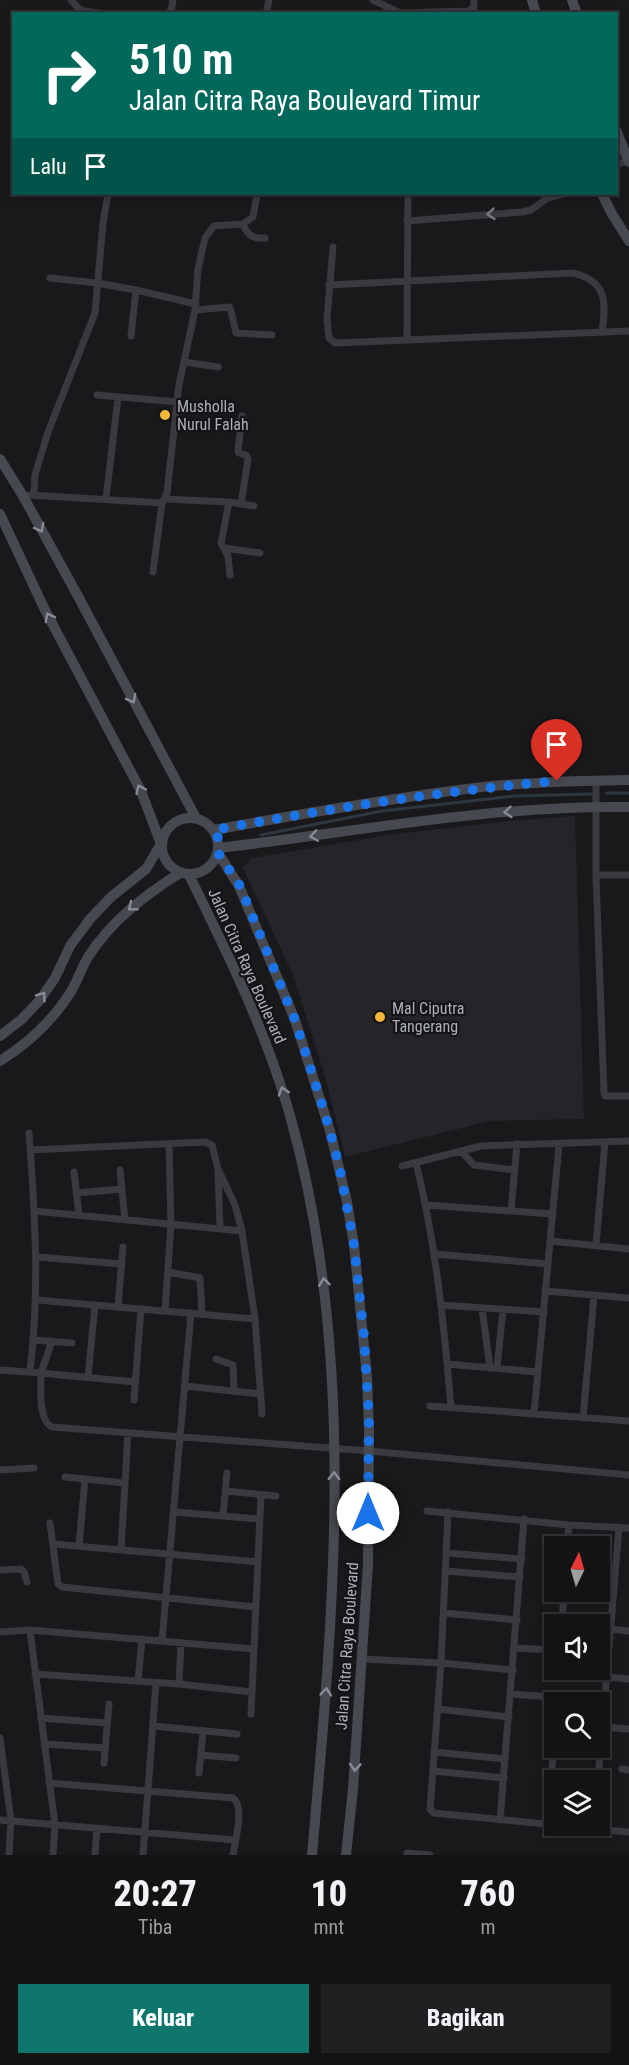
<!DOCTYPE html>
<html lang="id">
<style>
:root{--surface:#131314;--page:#202022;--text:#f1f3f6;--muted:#9d9ea0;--line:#323234;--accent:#0f766e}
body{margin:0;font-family:"Roboto Condensed",sans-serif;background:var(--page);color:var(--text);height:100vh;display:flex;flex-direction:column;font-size:22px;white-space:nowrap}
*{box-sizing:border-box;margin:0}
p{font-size:20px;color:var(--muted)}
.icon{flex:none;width:33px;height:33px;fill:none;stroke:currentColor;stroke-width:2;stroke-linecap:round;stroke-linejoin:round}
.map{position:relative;height:1855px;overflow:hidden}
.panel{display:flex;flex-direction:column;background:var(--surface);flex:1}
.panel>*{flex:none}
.top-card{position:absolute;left:12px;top:12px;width:606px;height:183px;border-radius:0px;box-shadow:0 3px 9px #0003,0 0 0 2px var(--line);background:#00695c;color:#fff;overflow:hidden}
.needle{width:39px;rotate:5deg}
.tools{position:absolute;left:544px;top:1536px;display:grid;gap:12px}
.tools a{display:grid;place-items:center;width:66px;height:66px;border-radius:0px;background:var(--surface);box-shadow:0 3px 9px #0003,0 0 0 2px var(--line);font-size:30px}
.pin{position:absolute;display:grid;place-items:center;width:51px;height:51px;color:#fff;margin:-62px -26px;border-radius:50% 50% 50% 0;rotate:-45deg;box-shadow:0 0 6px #0007}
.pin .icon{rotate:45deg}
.me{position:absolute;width:66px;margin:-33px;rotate:0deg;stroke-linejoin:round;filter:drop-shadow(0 0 4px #0008)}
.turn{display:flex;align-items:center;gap:21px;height:126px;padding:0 18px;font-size:27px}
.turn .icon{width:78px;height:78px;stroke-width:2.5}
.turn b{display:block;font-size:42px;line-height:51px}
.then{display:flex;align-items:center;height:57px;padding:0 18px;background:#0003;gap:12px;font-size:22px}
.eta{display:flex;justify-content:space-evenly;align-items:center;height:102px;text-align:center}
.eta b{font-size:36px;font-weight:800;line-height:42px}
.button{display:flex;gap:12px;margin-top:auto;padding:12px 18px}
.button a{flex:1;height:69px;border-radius:0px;background:var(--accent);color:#fff;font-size:24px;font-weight:800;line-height:69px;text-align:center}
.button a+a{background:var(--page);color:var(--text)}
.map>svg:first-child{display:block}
</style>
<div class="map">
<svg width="629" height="1855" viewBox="0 0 629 1855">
<rect width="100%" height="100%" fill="#19191b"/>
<!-- built -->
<path fill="#252428" d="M575,816L584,1119L490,1121L345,1157L326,1080L293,975L243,868L252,858L388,835L507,821Z"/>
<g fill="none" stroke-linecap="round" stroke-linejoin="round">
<!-- stream -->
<path stroke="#2e373f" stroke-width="3" d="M607,793H629
M261,835L382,811L515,796L592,794"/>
<!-- street -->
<path stroke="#393a40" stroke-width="7" d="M71,0L79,9L84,11L105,14
M373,0L402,14
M402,13L469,11L474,7V0
M169,14L172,7L173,0
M266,14L269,0
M616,165L629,160
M407,221L522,212L531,210L546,199L562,194
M243,224C247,235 253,239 265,238
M333,247L327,319L329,338L335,343L629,331
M50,278L97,283L136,290
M329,285L572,273C608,280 606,304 602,333
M195,310L230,307L236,333L272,335
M131,336L136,290L196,304
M407,340L408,194
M184,362L218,367
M97,395L178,402
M34,494L35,475L48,432L95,313L103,223L108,194
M30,495L162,503
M106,498L118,398
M164,499L229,502L254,506
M229,502L221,543L228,556L230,575
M241,504L248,459L246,455L239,453L238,451L242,416
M224,548L260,553
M153,572L162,503L167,493L179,385L195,310L198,269L205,238L214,226L243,224L253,217L257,194
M596,780V875L604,1093L605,1096H629
M596,875H629
M29,1133C35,1215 40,1289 30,1371
M30,1150L205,1142L212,1145L218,1169L235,1205L242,1231L255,1319L262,1414
M461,1151L474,1165L514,1170
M416,1163C436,1244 444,1325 451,1407
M402,1166L481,1146L629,1141
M120,1170L125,1220
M218,1171L220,1229
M74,1172L79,1215
M76,1193L122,1189
M427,1205L553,1214
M34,1211L242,1231
M511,1211L517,1144
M550,1241L629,1249
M596,1245L605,1142
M435,1254L548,1264
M37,1257L122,1264
M169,1272L200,1278L202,1314
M545,1291L629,1298
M37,1300L255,1319
M442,1305L544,1312
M118,1307L123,1247
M482,1308L490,1368
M165,1311L171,1224L169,1144
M34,1340L72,1343
M52,1341L41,1373L135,1382
M216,1359L233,1365L234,1391
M447,1364L538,1372
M497,1368L503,1309
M0,1370L41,1373C41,1387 38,1421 52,1427L369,1451L629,1475
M88,1377L95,1305
M185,1386L261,1394
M134,1400L141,1309
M430,1406L629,1421
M534,1414L559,1145
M583,1418L594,1296
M0,1470L34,1468
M65,1477L124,1483
M226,1491L276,1496
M427,1511L569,1525L629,1528
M174,1512L260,1519
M448,1512L441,1663L430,1809L434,1813L555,1825
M223,1516L227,1473
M50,1523L58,1584L62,1587L256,1607
M53,1544L258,1562
M79,1546L85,1479
M567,1546L569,1525
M121,1550L128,1433
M446,1553L522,1559
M0,1570L21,1569L24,1572L27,1582
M445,1571L520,1577
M444,1613L517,1620
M562,1624L564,1592
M611,1629L629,1631
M0,1632L30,1630
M162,1641L191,1313
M514,1648L555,1650
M363,1659L441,1663L513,1670
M35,1674L179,1684L252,1692
M607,1677L629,1679
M138,1681L142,1639
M179,1684L181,1643
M511,1694L605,1701
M438,1709L509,1717
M251,1714L261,1495
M41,1718L107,1723
M153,1726L237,1734
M603,1727L629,1729
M0,1738L11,1820L9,1855
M44,1744L105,1748
M434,1752L505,1759
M201,1755L236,1758
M104,1763L109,1704
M622,1769L629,1770
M433,1771L504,1778
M199,1773L203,1732
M598,1780L619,1527
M49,1783L233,1798C245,1806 235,1841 233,1855
M0,1820L235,1840
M500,1820L524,1519
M547,1825L555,1734
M556,1826L629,1832
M407,1853L430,1855
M53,1855L55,1825L30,1630L254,1649
M95,1855L97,1828
M143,1855L156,1683"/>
<!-- secondary -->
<path stroke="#474950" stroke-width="10" d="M532,0L536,14
M572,0L577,14
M616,130L629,162
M602,194L612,214L629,241
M0,459L23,496L79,598L196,818
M0,514L44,608L141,791L161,844L146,869L111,897L90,919L70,946L55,978L39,1001L22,1019L0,1036
M162 846a28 28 0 1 1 56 0a28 28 0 1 1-56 0Z
M214,830C300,814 387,799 474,788C526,782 577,781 629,780
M219,848C355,832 491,805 629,807
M218,853L239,886L295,1020L330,1131L347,1202L354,1245L367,1377L369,1431L368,1564L353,1789L346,1855
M189,875C227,952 265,1029 289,1112C358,1353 334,1608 312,1855
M0,1061C29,1043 54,1019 72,990C78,979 82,967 88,957C111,921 145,895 180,873"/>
</g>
<!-- one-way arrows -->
<defs><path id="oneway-chevron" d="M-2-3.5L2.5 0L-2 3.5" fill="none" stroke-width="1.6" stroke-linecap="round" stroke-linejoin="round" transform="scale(1.5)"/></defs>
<use stroke="#787a83" href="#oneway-chevron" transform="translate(491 214) rotate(175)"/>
<g stroke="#888b95">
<use href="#oneway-chevron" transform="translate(40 528) rotate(61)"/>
<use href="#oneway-chevron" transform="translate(49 617) rotate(-118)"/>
<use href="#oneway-chevron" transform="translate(132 699) rotate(62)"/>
<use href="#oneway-chevron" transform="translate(140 789) rotate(-115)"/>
<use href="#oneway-chevron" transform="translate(508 812) rotate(175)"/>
<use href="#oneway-chevron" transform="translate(314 836) rotate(172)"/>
<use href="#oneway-chevron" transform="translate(132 907) rotate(141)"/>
<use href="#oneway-chevron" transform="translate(42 996) rotate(-54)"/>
<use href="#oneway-chevron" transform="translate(283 1091) rotate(-108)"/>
<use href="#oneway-chevron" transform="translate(324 1282) rotate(-97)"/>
<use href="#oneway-chevron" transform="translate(334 1476) rotate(-89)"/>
<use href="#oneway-chevron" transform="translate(326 1692) rotate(-85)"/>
<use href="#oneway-chevron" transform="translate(355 1767) rotate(94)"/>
</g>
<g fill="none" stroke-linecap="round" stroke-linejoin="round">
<!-- route -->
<path stroke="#1a73e8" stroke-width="10" stroke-dasharray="0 18" d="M368,1513L369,1418L364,1336L354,1245L339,1165L326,1117L295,1020L240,886L218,853V838L214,830C328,809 442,791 557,781"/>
</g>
<!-- markers -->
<g fill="#f3b739" stroke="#141316" stroke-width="2">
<circle cx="165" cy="415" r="6"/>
<circle cx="380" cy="1017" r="6"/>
</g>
<g text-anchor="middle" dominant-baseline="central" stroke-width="4.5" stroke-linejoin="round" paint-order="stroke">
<!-- poi labels -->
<g font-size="16" fill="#abafba" stroke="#141316" text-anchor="start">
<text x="177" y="406">Musholla<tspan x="177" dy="18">Nurul Falah</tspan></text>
<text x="392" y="1008">Mal Ciputra<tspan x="392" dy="18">Tangerang</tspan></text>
</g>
<!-- street labels -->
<g font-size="16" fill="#abafba" stroke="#141316">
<text transform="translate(247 966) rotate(66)">Jalan Citra Raya Boulevard</text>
<text transform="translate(347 1646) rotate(-86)">Jalan Citra Raya Boulevard</text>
</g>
</g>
</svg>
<div class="tools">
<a><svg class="needle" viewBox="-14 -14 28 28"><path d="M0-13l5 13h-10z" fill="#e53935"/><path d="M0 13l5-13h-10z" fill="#9d9ea0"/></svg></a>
<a><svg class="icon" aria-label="sound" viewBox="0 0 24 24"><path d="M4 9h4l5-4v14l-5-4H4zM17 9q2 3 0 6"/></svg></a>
<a><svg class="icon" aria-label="search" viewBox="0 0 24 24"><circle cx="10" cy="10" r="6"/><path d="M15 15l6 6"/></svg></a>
<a><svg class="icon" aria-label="layers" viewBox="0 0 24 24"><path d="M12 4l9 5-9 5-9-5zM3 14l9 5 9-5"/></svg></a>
</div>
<div class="pin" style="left:557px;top:781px;background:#d93025"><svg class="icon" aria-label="arrive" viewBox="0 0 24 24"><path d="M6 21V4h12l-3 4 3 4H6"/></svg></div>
<svg class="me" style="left:368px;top:1513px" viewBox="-20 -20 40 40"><circle r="19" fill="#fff"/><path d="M0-13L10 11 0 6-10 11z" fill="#1a73e8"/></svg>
<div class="top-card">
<div class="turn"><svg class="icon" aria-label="right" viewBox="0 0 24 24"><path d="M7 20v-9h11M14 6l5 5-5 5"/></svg><div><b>510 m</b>Jalan Citra Raya Boulevard Timur</div></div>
<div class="then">Lalu<svg class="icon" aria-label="arrive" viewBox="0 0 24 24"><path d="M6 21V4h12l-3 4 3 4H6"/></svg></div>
</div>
</div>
<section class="panel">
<div class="eta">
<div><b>20:27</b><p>Tiba</p></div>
<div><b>10</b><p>mnt</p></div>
<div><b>760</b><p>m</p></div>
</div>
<div class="button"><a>Keluar</a><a>Bagikan</a></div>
</section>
